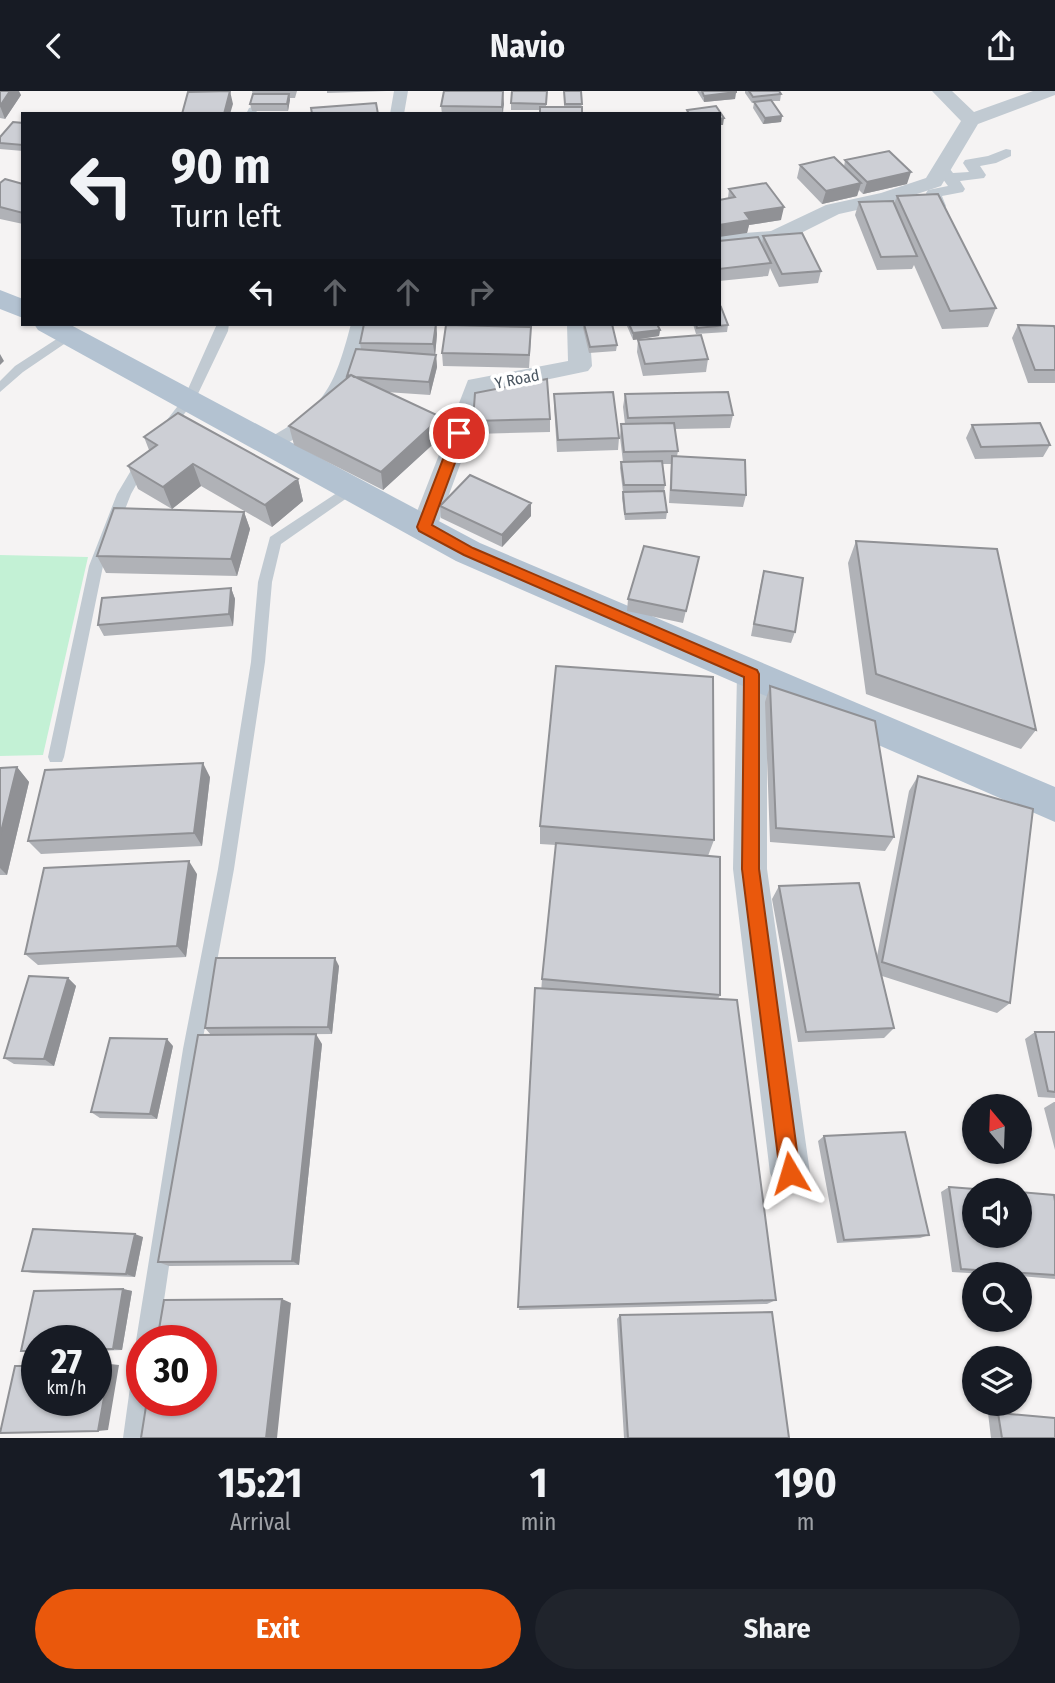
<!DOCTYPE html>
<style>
:root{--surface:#171b24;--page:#20242c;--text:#f1f3f6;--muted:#9ea1a6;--accent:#ea580c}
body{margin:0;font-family:"Fira Sans Condensed",sans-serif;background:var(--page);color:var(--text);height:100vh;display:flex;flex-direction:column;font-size:26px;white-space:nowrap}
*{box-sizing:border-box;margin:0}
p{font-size:23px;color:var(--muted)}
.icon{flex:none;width:38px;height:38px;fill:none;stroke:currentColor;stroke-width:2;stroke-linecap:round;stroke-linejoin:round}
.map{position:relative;height:1347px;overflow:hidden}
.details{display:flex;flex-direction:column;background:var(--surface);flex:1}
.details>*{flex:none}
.top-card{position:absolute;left:21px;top:21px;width:700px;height:214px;border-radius:0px;box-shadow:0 2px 5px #0004;background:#171b24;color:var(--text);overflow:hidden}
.needle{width:46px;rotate:341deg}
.fabs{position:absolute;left:962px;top:1003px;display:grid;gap:14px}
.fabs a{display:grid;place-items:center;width:70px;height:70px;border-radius:50%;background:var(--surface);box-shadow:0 2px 5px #0004;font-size:35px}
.speed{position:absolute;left:21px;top:1234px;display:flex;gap:14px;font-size:35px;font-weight:700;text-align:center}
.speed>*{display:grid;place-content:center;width:91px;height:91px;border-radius:50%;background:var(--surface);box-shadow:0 2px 5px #0004;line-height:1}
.speed small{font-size:18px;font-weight:400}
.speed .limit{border:10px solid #d22;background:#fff;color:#111}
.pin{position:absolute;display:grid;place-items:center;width:60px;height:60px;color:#fff;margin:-30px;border:4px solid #fff;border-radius:50%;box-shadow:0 2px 7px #0007}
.me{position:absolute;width:77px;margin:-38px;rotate:353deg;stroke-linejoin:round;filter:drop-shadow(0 0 5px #0008)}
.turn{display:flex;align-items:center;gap:24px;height:147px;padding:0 35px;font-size:32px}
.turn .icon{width:91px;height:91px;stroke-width:2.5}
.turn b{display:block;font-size:49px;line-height:60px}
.lanes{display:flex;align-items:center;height:66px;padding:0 35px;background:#0003;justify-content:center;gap:35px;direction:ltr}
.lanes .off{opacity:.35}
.eta{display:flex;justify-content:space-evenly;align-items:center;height:119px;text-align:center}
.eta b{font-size:42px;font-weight:700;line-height:49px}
.button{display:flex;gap:14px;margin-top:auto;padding:14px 35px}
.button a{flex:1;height:80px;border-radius:42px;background:var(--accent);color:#fff;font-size:28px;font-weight:700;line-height:80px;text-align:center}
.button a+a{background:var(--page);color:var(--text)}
header{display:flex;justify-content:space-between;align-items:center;height:91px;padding:0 35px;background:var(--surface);font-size:32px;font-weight:700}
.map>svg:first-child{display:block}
</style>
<header><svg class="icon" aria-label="back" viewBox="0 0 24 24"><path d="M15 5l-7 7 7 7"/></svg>Navio<svg class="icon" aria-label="share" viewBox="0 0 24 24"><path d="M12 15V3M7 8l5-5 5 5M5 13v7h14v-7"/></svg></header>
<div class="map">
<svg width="1055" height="1347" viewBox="0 0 1055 1347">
<rect width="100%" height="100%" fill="#f5f3f3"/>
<!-- green -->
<path fill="#c3f1d5" d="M0,464L88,466L43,664L0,665Z"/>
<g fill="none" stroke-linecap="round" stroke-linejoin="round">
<!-- service -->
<path fill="#c1cad2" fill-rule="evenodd" d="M252,16L257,19L256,23H246L249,17Z
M217,233H229L228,240L195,309L171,340H163V334L184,307Z
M69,240L75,244L73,247L23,281L0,301V290L15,275Z
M144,365L150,369L131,403L103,475L64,666L62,671H50L48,666L89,475L117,403L139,366Z
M352,392L359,397L357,400L281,453L272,491L265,571L234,778L201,958L158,1250H142V1258L136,1250L183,958L218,778L251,571L258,491L270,446Z
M142,1278V1309H150L145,1347H123L131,1289L134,1281Z"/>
<!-- pedestrian -->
<path fill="#c1cad2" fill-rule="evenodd" d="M394,0H408L404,23H390Z
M1006,58L1011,59V65L996,72L980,75L986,84L984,87L960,90L965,98L963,101L942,105L946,115L944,118L923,119L916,115L918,112L929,111L926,102L928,99L948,95L934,76L936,73H946L953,82L969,81L963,72L965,69L988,65Z
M351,233H367C355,286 343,319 294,348C285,354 276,361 265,357L262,353L265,349C325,317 334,297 351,233Z"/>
<!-- minor -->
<path fill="#c1cad2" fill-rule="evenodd" d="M932,0H952L974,21L1033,0H1055V4L978,33L941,95L893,111L839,123L783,151L719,156V144L771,140L826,114L881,102L926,87L961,30Z
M567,233H589L592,275L588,280L487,301L437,436L434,443L424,446L414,443L411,436L468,289L568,270Z
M752,571L763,575L767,583V778L810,1082L804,1096L790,1102L776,1096L770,1082L733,778L737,583L741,575Z"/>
<!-- primary -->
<path fill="#b3c2d1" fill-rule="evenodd" d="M0,199L23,208V227L0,218Z
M34,233H69L480,452L1055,696V731L456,470L38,239Z"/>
</g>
<!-- wall -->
<path fill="#b0b2b7" d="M0,0L21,4L5,28L0,27Z
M252,0H297L295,7H290L288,20H252L250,13L253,4Z
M327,0H387L327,2Z
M547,0L546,16H564V0H581L582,23L540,19H511V12Z
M697,0H736L735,8L704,11Z
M745,0H779L781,3L780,10H772L782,25L781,31L763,33L753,17L754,12H752L745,2Z
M504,13L503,23H442L441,15Z
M23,32V60L0,58V46Z
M845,69L907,93L863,103L859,99L857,105L822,113L797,87L800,74L844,76Z
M0,92L23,93V133L0,128Z
M729,98L781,129L749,134L747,142L728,107Z
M897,105L996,217L988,236L942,238L914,174L912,178L877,179L855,124L859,111L894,113Z
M763,145L821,180L818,192L779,196L770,177L768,185L719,190V150L762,154Z
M364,233H436L437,243L435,264H436L437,276L430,304L386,301L442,345L383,399L294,354L289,335L348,287L347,285L361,258L360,252Z
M584,233H613H612L617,254L616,260L589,262L583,237Z
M627,233H657L660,239L659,245L633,249L627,235Z
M693,233H719L728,234L727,241L696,243Z
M1018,234L1055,238V292H1028L1012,247Z
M531,249L529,277L443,275L442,262Z
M638,249L708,268L706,281L643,285L637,261Z
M554,303L619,347L618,359L557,361L554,315Z
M625,303L733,324L730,337L675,338L678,360L677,365L746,404L743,416L669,412L671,373H662L665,394L664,400L667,421L666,428L625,429L622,407L623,401L620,377L621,371H623L620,346L621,333H625L623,316Z
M550,328V341L474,343L473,330Z
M972,334L1050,354L1043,366L975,368L966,347Z
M144,346L298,388L303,410L272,436L201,395L172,418L138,398L128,375L149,359Z
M531,412V425L502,456L441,427L440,415Z
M244,421L250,438L237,485L106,482L97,465Z
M856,450L1036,639L1021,658L866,603L848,472Z
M699,466L683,532L627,520L628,508Z
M764,480L795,541L791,552L751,545L761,492Z
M231,497L235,508L233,535L104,545L98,534Z
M770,595L894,746L885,760L770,751L765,611Z
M17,676L29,691L7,784H0V677Z
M918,685L1010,912L997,922L882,885L894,937L884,947L798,951L772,808L779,795L877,865L909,700Z
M210,686L202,755L41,763L28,750Z
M540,735L714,749L708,765L720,904L718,908L776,1209L767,1213L519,1219L542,888L556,754L540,753Z
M197,783L186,866L38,874L25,863Z
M339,875L332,943L211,944L205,937Z
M68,887L76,895L54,975L14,973L4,967Z
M1035,941H1055V1007L1038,1006L1025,948Z
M322,953L299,1174L169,1175L158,1171Z
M173,955L157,1028L100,1027L91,1021Z
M1054,1011H1055V1059L1044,1017Z
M824,1045L929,1144L920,1147L837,1152L818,1050Z
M949,1096L1055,1110V1188L1020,1185V1183H985L952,1181L941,1101Z
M143,1146L135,1186L33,1182L22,1180Z
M123,1198L132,1200L122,1259L96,1260V1250H37V1261L21,1260L34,1200Z
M620,1224L789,1347H624L617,1228Z
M988,1322H998L1055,1347H991Z"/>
<!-- shaded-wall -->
<path fill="#909195" d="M10,0H19L21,4L5,28L0,15Z
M230,0L233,13L230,23H224Z
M503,0L504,13L502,23V16Z
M736,1L735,8L704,11V5Z
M289,3L290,9L288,20L287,13Z
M782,25L781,31L763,33L765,27Z
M724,27L723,34H719V28Z
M911,81L907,93L863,103L867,91Z
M861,92L857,105L822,113L826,100Z
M784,116L781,129L749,134L747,142L719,146V134L745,122Z
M436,233L437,243L435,266L433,253Z
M660,239L659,245L633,249V242Z
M0,263L4,270L0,274Z
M436,264L437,276L430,304L429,291Z
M441,326L442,345L383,399L381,381Z
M193,373L201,395L172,418L163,396Z
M298,388L303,410L272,436L265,414Z
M531,412V425L502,456V444Z
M244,421L250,438L237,485L231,468Z
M231,497L235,508L233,535L229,523Z
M203,672L210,686L202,755L194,742Z
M17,676L29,691L7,784L0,777V745Z
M189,770L197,783L186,866L177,855Z
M335,867L339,875L332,943L328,936Z
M68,887L76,895L54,975L44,968Z
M316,943L322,953L299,1174L292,1170Z
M167,948L173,955L157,1028L150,1023Z
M135,1143L143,1146L135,1186L126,1183Z
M123,1198L132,1200L122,1259L113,1258Z
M282,1208L291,1212L277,1347H266Z
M110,1273L119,1274L108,1339L98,1340Z"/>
<!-- building -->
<path fill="#cdcfd5" stroke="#909195" stroke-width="2" d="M0,0H10L0,15Z
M230,0L224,23H182L188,1Z
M444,0H503L502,16L441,15Z
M512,0H547L546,13L511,12Z
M564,0H581L582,13H565Z
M702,0H736V1L704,5Z
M749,0H779L781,3L753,6Z
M253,3H289L287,13H250Z
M771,9L782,25L765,27L754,11Z
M376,12L378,23H312L311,17Z
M716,15L724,27L719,28V23H689L687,19Z
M540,16H582V23H540Z
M13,31L23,32V54L0,52V46Z
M889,60L911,81L867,91L845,69Z
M834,66L861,92L826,100L800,74Z
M5,88L23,93V122L0,116V92Z
M766,92L784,116L745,122L750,129L719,134V109L735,106L729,98Z
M938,103L996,217L950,220L897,105Z
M893,110L917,165L881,166L859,111Z
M802,142L821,180L782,183L763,145Z
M758,146L771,172L719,178V150Z
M721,216L728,234L697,237L696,233H719V217Z
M364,233H436L433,253L360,252Z
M584,233H612L617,254L590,256Z
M629,233H657L660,239L633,242Z
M446,234L531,236L529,264L442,262Z
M1018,234L1054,235L1055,238V279H1035Z
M701,244L708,268L645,273L638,249Z
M356,258L436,264L429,291L354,286L351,284L347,285Z
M351,284L441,326L381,381L289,335Z
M547,288L550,328L473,330L475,302Z
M613,301L619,347L558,349L554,303Z
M728,301L733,324L628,327L625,303Z
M178,322L298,388L265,414L193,373L163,396L128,375L157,354L144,346Z
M674,332L678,360L624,361L621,333Z
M1040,332L1050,354L981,356L972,334Z
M672,365L745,369L746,404L671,399Z
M662,370L665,394H624L621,371Z
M470,384L531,412L502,444L440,415Z
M664,400L667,421L625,423L623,401Z
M114,417L244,421L231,468L97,465Z
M856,450L997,458L1036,639L876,583Z
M644,455L699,466L686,520L628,508Z
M764,480L803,487L795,541L754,533Z
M231,497L229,523L98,534L102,507Z
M556,575L713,586L714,749L540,735Z
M770,595L875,630L894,746L776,737Z
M203,672L194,742L28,750L45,679Z
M17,676L0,745V677Z
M918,685L1033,718L1010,912L882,871Z
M556,752L720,766V904L542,888Z
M189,770L177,855L25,863L44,777Z
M859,792L894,937L806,941L779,795Z
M216,867H335L328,936L205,937Z
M29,885L68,887L44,968L4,967Z
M535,897L737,909L776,1209L518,1216Z
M1035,941H1055V1001L1048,1000Z
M316,943L292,1170L158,1171L198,944Z
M110,947L167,948L150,1023L91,1021Z
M905,1041L929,1144L844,1149L824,1045Z
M949,1096L988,1099H975V1144H1020V1101L1054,1104L1055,1110V1184L961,1178Z
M33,1138L135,1143L126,1183L22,1180Z
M123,1198L113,1258H96V1250H37V1260H21L34,1200Z
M282,1208L266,1347H141L147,1309H201V1250H157L164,1209Z
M772,1221L789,1347H628L620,1224Z
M96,1273H110L98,1340L0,1342L15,1275H37V1309H96Z
M998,1322L1055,1327V1347H1002Z"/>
<!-- route -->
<path fill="#ea580c" stroke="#983908" stroke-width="2" d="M459,338L466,342L432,434L473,457L757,579L759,583V778L800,1082L797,1089L790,1092L783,1089L780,1082L742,778L744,586L464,464L419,440L417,436L453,342Z"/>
<g text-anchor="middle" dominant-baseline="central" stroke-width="7" stroke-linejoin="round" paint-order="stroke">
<!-- far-street labels -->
<g font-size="16" fill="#4a5661" stroke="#fff">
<text transform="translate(517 288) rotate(-11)">Y Road</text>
</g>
</g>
</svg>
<div class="fabs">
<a><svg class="needle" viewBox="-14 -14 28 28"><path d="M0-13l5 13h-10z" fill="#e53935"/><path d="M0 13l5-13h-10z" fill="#9ea1a6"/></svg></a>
<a><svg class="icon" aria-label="sound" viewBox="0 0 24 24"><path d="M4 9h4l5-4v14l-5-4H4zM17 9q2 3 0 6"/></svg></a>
<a><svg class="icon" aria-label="search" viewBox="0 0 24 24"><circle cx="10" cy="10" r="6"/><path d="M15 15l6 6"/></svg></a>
<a><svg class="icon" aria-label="layers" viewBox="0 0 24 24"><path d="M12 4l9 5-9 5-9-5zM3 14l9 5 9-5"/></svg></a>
</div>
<div class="speed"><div>27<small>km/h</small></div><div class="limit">30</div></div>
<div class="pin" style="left:459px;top:342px;background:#d93025"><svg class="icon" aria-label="arrive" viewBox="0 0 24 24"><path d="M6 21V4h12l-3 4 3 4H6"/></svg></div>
<svg class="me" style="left:790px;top:1082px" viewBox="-20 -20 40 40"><path d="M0-17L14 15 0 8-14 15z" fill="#ea580c" stroke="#fff" stroke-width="4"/></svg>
<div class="top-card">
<div class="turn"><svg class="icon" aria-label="left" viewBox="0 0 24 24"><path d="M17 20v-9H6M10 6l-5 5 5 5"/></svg><div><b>90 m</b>Turn left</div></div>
<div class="lanes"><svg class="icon" aria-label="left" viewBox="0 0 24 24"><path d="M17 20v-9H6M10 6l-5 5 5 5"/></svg><svg class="icon off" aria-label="ahead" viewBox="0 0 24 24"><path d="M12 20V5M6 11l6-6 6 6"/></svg><svg class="icon off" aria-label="ahead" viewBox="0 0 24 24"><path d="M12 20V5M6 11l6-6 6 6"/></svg><svg class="icon off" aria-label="right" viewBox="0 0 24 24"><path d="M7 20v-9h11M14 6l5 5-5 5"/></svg></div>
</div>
</div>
<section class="details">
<div class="eta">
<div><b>15:21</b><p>Arrival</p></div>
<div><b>1</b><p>min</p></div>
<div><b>190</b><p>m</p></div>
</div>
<div class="button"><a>Exit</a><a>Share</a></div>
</section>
